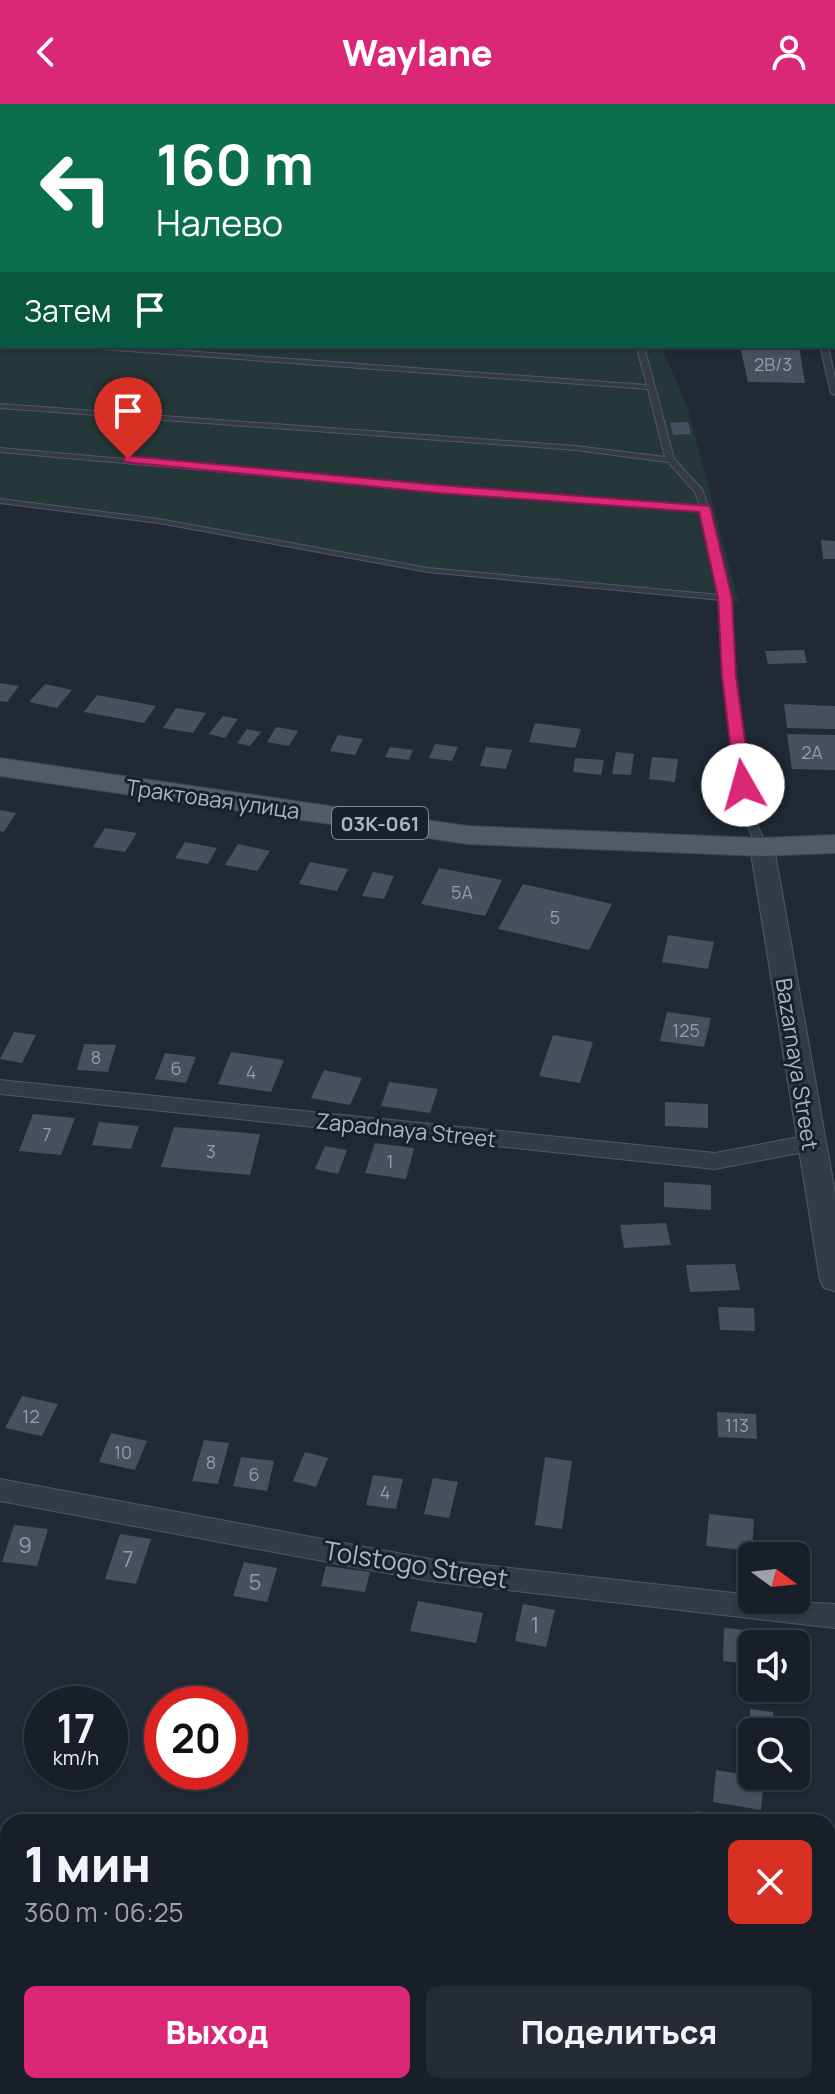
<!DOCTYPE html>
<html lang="ru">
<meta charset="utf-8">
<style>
:root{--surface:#191f28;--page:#262c34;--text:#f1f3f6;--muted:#9fa2a8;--line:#373d45;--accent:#db2777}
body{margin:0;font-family:Manrope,sans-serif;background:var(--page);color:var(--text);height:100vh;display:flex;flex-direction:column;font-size:30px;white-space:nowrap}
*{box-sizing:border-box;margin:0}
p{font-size:26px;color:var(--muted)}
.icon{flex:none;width:44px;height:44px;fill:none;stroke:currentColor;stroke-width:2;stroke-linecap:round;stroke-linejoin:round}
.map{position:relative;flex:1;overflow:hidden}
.side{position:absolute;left:0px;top:1710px;width:836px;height:280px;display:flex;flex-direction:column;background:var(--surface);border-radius:24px 24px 0 0;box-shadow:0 2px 6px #0004,0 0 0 2px var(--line)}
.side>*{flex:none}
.hud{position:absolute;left:0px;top:0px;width:836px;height:244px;box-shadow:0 2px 6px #0004,0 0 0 2px var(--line);background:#0b6e4f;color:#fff;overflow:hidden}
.needle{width:52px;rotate:105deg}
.tools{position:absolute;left:738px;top:1438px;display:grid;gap:16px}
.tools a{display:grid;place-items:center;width:72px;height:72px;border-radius:12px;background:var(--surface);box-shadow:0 2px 6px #0004,0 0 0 2px var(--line);font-size:40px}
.speed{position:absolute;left:24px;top:1582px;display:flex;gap:16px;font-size:40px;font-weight:700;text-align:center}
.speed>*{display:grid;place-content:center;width:104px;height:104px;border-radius:50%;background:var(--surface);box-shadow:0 2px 6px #0004,0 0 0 2px var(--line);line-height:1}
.speed small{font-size:20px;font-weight:400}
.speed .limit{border:12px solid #d22;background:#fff;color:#111}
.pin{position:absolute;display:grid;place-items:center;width:68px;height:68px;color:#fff;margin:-82px -34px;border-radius:50% 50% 50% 0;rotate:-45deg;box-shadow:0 0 8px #0007}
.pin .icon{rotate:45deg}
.me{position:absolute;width:88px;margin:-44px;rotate:353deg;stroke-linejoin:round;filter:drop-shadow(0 0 6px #0008)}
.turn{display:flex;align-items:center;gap:28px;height:168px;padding:0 24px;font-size:36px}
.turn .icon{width:104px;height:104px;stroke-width:2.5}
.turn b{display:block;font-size:56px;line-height:68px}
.then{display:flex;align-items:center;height:76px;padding:0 24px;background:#0003;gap:16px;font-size:30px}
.round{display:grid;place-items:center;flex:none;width:84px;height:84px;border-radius:12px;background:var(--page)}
.head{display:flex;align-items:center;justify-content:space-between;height:136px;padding:0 24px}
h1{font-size:48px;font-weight:800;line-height:60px}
.cta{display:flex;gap:16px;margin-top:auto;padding:16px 24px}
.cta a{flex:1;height:92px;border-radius:12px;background:var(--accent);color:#fff;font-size:32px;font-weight:800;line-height:92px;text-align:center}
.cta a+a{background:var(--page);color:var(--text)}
header{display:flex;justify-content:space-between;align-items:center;height:104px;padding:0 24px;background:var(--accent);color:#fff;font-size:36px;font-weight:800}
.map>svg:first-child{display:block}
</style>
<header><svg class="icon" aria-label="back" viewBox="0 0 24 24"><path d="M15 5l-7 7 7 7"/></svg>Waylane<svg class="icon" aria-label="person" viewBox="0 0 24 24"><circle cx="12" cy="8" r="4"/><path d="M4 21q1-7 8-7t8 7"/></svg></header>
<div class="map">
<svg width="835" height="1990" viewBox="0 0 835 1990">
<rect width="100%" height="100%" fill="#212935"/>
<!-- green -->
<path fill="#253738" d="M0,0L208,2H2V242H661L687,302L739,498L428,469L157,419L0,400Z"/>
<!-- building -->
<path fill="#47505f" d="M740,242H799L805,279L748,278Z
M688,318L691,330L673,331L670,319Z
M821,436L835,437V455H823Z
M804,546L807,559L768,560L765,547Z
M0,579L19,582L7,598L0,597Z
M45,580L72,586L57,604L29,598Z
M97,591L156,602L144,619L84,608Z
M784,600L835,602V625L787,624Z
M176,604L206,609L193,629L163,624Z
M223,612L238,615L225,634L209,630Z
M535,619L581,625L575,644L529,638Z
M276,623L298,627L289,642L267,638Z
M247,625L261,628L250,642L237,639Z
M787,630L835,631V666L792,665Z
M338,631L363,635L355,651L330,647Z
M435,640L458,643L452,657L429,654Z
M390,643L413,646L409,656L385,653Z
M486,643L512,646L506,665L480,662Z
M616,648L634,650L631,671L612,670Z
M652,653L678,655L675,678L649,675Z
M575,654L604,656L601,671L573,668Z
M0,706L16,709L4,728L0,727Z
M105,724L137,729L125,748L93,743Z
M185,738L217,744L208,760L175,754Z
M238,740L270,747L257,767L225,761Z
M310,758L348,765L337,787L299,780Z
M439,764L502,776L485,812L421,800Z
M373,768L394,772L384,795L362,792Z
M523,780L612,800L589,846L498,825Z
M668,831L714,838L708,865L662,858Z
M667,908L711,914L704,943L660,937Z
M14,928L36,931L22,959L0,955Z
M553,931L593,938L580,979L539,972Z
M84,940L116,941L108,968L77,966Z
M231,948L284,956L271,988L218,980Z
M165,949L196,953L186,979L155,975Z
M324,966L362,974L350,1001L311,994Z
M389,978L438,985L430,1009L381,1002Z
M665,998L708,1000V1024L665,1022Z
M33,1010L75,1014L61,1051L19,1047Z
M99,1018L139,1022L131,1045L92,1041Z
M174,1023L260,1030L250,1071L161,1063Z
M375,1039L414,1044L406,1075L365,1069Z
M325,1042L347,1046L338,1070L315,1065Z
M664,1078L711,1081V1106L664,1103Z
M666,1119L671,1141L624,1144L620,1121Z
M735,1160L740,1186L690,1188L686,1161Z
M718,1203L754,1204L755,1227L720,1226Z
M22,1292L58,1300L42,1332L5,1324Z
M717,1308L756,1310L757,1335L718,1333Z
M111,1329L147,1337L135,1366L99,1358Z
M204,1336L229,1339L218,1380L192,1377Z
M305,1348L328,1354L316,1383L293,1377Z
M241,1353L274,1357L267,1387L233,1382Z
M545,1353L572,1357L562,1425L535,1421Z
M373,1371L403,1375L396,1405L366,1401Z
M433,1374L458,1378L449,1414L424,1410Z
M709,1410L754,1415L752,1447L706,1442Z
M14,1421L48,1425L37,1462L2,1458Z
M120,1430L151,1435L136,1480L105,1475Z
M244,1458L277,1464L267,1498L233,1492Z
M326,1462L370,1468L365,1488L321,1482Z
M418,1497L483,1509L476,1539L410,1527Z
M523,1500L555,1506L546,1543L515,1537Z
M724,1524L770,1528V1540H752V1560L723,1557Z
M750,1605L773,1608V1628H750Z
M716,1666L764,1674L761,1706L713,1698Z
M695,1707L748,1716V1718H694Z
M51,1982H104L101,1990H48Z
M226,1982H260L276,1986L275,1990H224Z"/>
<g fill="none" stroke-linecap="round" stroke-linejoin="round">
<!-- service casing -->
<g stroke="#515864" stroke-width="2">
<path id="service" d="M10,0H26L21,2H5Z
M194,0H200V2H194Z
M763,0H769L770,2H764Z
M2,81V85L0,86V82Z
M0,95H2V99H0Z
M834,104H835V108H834Z
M0,171H2V175H0Z
M0,233H2V237H0Z
M83,242H116L647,281L636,242H644L674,355L702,385L709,405L729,494L733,572L752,709L767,743L765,745H759L757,743L742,709L725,572L721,496L428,468L159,419L0,399V395L159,415L428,464L720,491L702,407L438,387L0,348V344L438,383L700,402L695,388L668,358L576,346L0,304V300L576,342L665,353L648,285L87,244Z
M820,242H828L835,274V291L831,289Z"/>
</g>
<!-- minor casing -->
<g stroke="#515864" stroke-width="2">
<path id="minor" d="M0,976L715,1049L810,1031L818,1033L821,1039L818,1045L810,1047L715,1065L0,990Z
M0,1375L430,1455L752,1491V1496L835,1500V1524L430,1477L0,1397Z"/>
</g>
<!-- tertiary casing -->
<g stroke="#515864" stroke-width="2">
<path id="tertiary" d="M762,736L771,738L774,743L835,1089V1187L824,1184L820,1176L750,743L753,738Z"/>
</g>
<!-- primary casing -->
<g stroke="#3d444f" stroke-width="2">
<path id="primary" d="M0,654L468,722L762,734L835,731V749L762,752L468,740L0,672Z"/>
</g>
<!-- service -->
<use href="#service" fill="#343b46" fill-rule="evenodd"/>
<!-- minor -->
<use href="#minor" fill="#343b46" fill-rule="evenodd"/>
<!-- tertiary -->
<use href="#tertiary" fill="#343b46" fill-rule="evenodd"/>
<!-- primary -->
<use href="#primary" fill="#525a66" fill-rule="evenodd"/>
</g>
<!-- route -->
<path fill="#db2777" stroke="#8e194d" stroke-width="2" d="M128,352L438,381L710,402L732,494L736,572L751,681L743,686L735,681L722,572L718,494L699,408L438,389L124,358V353Z"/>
<g text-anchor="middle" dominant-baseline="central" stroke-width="6" stroke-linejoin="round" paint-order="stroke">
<!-- number labels -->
<g font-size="18" fill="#949caa">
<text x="773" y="260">2В/3</text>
<text x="812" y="648">2А</text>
<text x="462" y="788">5А</text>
<text x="555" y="813">5</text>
<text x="686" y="926">125</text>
<text x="96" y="953">8</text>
<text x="176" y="964">6</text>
<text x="251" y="968">4</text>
<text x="47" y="1030">7</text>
<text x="211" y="1047">3</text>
<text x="390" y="1057">1</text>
<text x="31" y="1312">12</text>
<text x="737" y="1321">113</text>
<text x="123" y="1348">10</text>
<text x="211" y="1358">8</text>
<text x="254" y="1370">6</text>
<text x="385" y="1388">4</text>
</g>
<!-- shield labels -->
<rect fill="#19202a" stroke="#818895" stroke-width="2" x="332" y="703" width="96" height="32" rx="6"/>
<g font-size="20" font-weight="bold" fill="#aeb5c3">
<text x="380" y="719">03К-061</text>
</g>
<!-- street labels -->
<g font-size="22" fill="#aeb5c3" stroke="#19202a">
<text transform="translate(213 695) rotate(8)">Трактовая улица</text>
<text transform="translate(797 960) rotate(81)">Bazarnaya Street</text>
<text transform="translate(406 1026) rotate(6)">Zapadnaya Street</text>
</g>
<!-- near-number labels -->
<g font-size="22" fill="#949caa">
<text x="25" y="1441">9</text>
<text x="128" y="1455">7</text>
<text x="255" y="1478">5</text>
<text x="535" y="1521">1</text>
</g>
<!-- near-street labels -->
<g font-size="26" fill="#aeb5c3" stroke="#19202a">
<text transform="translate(416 1460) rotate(9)">Tolstogo Street</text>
</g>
</g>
</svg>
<div class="tools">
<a><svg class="needle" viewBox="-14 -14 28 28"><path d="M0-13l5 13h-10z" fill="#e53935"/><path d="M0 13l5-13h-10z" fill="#9fa2a8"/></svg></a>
<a><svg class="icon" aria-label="sound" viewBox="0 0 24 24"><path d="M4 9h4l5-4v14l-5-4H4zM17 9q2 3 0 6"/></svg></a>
<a><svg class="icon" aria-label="search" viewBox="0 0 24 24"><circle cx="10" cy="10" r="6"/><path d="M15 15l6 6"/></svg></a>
</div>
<div class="speed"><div>17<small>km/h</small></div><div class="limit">20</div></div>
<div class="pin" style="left:128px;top:355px;background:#d93025"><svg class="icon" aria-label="arrive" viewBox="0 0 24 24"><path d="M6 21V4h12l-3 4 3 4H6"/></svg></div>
<svg class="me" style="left:743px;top:681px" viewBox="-20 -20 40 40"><circle r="19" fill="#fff"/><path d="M0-13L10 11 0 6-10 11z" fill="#db2777"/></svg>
<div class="hud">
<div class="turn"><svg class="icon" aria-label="left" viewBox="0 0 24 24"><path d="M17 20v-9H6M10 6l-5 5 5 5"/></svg><div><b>160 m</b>Налево</div></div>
<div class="then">Затем<svg class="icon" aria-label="arrive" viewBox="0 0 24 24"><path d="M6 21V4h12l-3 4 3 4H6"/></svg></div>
</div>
<section class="side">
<div class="head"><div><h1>1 мин</h1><p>360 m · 06:25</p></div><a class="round" style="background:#d93025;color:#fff"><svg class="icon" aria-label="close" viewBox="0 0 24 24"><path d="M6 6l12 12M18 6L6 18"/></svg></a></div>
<div class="cta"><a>Выход</a><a>Поделиться</a></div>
</section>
</div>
